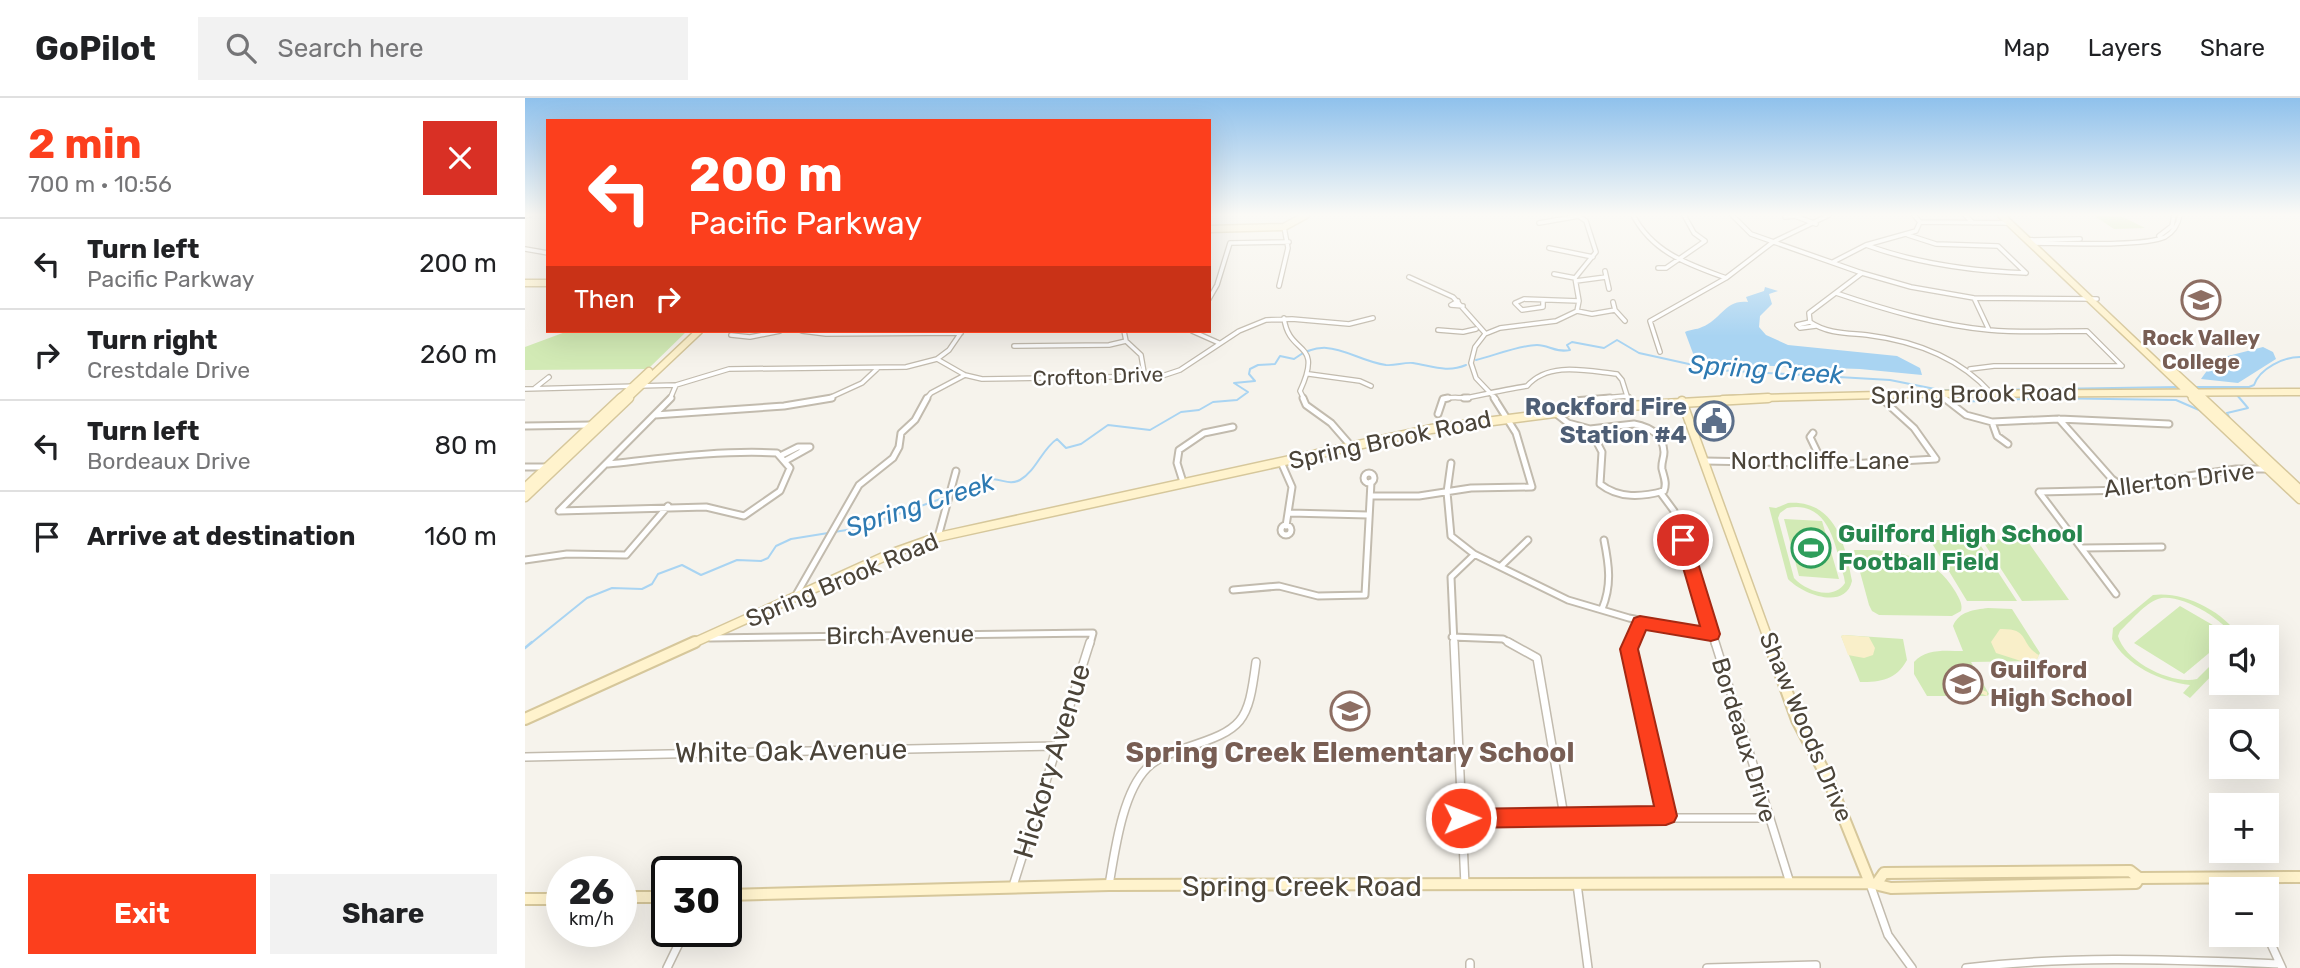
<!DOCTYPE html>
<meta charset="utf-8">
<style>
:root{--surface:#fff;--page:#f2f2f2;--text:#202124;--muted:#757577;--line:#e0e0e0;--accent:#fc3f1d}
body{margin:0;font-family:Rubik,sans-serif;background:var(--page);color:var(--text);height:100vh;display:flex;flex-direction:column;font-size:26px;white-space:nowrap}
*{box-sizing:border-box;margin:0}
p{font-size:23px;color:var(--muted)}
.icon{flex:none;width:38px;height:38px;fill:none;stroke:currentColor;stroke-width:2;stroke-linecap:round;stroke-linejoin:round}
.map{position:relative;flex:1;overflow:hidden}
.sheet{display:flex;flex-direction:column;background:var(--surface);width:525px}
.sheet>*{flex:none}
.banner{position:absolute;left:21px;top:21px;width:665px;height:214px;border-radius:0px;box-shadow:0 7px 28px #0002;background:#fc3f1d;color:#fff;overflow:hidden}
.tools{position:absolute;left:1684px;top:527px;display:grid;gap:14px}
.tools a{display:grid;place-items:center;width:70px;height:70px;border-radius:0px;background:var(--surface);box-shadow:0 7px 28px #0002;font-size:35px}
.speed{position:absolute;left:21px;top:758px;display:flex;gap:14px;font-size:35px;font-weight:700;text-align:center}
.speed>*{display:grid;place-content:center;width:91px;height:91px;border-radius:50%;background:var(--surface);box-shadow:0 7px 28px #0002;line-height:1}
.speed small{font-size:18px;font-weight:400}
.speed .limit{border:4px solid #111;border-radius:10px;background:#fff;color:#111}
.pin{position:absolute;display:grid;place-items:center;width:60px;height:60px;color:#fff;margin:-30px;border:4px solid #fff;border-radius:50%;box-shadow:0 2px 7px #0007}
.me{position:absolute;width:77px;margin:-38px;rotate:89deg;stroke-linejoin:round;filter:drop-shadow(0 0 5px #0008)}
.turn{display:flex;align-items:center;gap:24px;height:147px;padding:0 28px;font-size:32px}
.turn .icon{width:91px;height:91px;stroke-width:2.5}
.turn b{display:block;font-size:49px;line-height:60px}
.then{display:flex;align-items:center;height:66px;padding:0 28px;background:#0003;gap:14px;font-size:26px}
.round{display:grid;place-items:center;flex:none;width:74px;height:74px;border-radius:0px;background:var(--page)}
.headline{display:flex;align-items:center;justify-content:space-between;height:119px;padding:0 28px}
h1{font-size:42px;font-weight:700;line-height:52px;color:var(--accent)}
.action{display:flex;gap:14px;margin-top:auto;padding:14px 28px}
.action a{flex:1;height:80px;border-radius:0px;background:var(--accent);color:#fff;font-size:28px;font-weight:700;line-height:80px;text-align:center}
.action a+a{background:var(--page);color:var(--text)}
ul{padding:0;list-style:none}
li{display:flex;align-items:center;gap:21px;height:91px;padding:0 28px;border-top:2px solid var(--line)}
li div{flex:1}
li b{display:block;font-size:26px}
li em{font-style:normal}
header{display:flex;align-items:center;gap:42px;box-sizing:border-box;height:98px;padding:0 35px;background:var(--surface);border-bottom:2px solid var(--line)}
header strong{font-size:33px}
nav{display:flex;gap:38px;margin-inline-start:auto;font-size:24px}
.search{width:490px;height:63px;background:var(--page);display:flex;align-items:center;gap:18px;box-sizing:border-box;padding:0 24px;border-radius:0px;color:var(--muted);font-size:26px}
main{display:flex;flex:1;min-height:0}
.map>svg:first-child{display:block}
</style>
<header>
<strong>GoPilot</strong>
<div class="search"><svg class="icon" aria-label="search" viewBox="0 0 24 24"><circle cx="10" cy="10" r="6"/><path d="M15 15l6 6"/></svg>Search here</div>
<nav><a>Map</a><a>Layers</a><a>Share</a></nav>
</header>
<main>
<section class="sheet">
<div class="headline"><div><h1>2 min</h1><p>700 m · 10:56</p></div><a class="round" style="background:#d93025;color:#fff"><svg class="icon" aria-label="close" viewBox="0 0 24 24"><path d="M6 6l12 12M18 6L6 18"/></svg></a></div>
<ul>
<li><svg class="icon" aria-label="left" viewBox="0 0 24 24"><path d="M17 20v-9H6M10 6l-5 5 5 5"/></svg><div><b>Turn left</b><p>Pacific Parkway</p></div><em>200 m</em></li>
<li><svg class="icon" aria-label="right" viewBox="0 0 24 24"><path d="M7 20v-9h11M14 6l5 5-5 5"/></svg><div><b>Turn right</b><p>Crestdale Drive</p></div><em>260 m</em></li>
<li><svg class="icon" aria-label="left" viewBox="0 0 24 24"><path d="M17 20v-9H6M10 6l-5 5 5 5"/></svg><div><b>Turn left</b><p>Bordeaux Drive</p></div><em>80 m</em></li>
<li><svg class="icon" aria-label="arrive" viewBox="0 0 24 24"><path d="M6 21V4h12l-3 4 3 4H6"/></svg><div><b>Arrive at destination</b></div><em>160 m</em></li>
</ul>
<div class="action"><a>Exit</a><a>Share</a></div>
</section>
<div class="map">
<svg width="1775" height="870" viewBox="0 0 1775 870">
<rect width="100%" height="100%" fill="#f6f3ec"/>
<!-- green -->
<path fill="#d2eab5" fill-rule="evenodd" d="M1568,117L1598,119L1620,130L1589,131Z
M43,233H162L123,271L0,272V249Z
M1263,405C1310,402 1320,445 1327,483C1320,513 1277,496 1263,481L1244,409L1251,410ZM1262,410C1305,402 1310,448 1319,479L1320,485C1308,503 1281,493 1269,480L1253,420L1255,415Z
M1259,421L1297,423L1314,481L1274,478Z
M1501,441L1544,502L1497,503L1457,442Z
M1405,442H1452L1492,503H1442Z
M1329,452C1368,451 1409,456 1430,493C1434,500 1438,506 1436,513L1427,518L1354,517L1347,513L1344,507Z
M1628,497C1658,493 1698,513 1714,538L1721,532L1728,535L1724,539H1708C1699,521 1653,494 1633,501C1620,505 1605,524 1595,533L1593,538C1600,564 1647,587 1672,581L1696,557V568L1665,600L1658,595L1665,587C1637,584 1600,567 1587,541L1588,530Z
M1655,508L1705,537L1696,539V545L1659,576L1609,545Z
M1463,510L1487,511L1515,555L1511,563L1446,564L1464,596L1462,598H1402L1389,576V564C1401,550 1421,553 1438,553L1428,528C1434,513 1449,512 1463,510Z
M1319,537L1378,541L1382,562C1371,582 1356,584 1335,584L1316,538Z"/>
<!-- sand -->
<path fill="#f9efc9" d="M1475,531C1506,530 1494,546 1514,557L1511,563H1496L1471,555L1466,544Z
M1319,537L1344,539L1350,550L1348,557L1339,560L1323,557L1316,538Z
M1439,574L1447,577L1455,591L1462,594V598L1453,594H1435L1427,587V581L1431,576Z"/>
<!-- water -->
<path fill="#a9d4f2" d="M1240,189L1253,193L1244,196L1247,206L1235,218L1234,229L1241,237L1263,247L1372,258L1395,270L1397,277L1335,271L1218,267L1180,263L1169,258L1160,234C1166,231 1171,232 1177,229C1196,222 1200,201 1223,204L1221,199L1239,193Z
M1738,249L1748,254L1751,261L1713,285L1676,281L1686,267L1699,259Z"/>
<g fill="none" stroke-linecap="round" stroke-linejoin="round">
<!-- stream-far1 -->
<path stroke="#a9d4f2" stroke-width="2" d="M951,262C968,258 995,247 1012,247C1024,247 1030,255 1045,252L1042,247L1047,244L1079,250L1092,242L1114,255L1191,272L1365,282L1420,293
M1668,289H1724L1729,287C1735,270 1759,259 1775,259
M1419,292H1459
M1467,292L1654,289
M1425,299L1433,304L1517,300L1651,302L1674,312L1691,325
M1706,323L1702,315L1723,310L1712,297
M426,397L457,392L458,383C474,377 482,389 495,382C511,373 517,351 532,341L541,350L556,346L583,327L625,332L656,314L674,312L688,304L712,302L723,294L709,285L730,283L724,276L725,271L733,267L750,266L755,258L769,261C804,235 826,262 861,267C870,268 879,264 888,265C907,268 922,275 941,267
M5,546L62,500L87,490L117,491L127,486L133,476L157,467L176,477L212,462L236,463L243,460L251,448L266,441L334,430L421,399"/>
<!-- stream -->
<path stroke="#a9d4f2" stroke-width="2.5" d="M0,550L7,544"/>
<!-- street-far2 casing -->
<g stroke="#c2bbae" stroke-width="6">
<path id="street-far2" d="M1052,117L1061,123L1071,154L1050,180L1054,203L1052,213
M1108,117C1128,155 1163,166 1201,180
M1207,117L1226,136L1337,175L1386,189L1449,200L1572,201
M1440,117L1448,125
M0,118L5,117
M1260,119L1270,118L1291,126
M1395,124L1484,125
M1014,125L1054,118
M1383,137L1411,146L1473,148L1501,175
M1634,138L1647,128L1649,117
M1502,142L1555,141
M1506,145C1535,145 1618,149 1640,139C1649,134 1653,127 1655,117
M1341,147C1393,166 1445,173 1501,175
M1024,150L1068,159
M0,151L23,155
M1308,164L1341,147L1391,133L1395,124L1389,117
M1133,170H1141L1180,143L1169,135L1159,117
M1080,173L1084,191
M1029,176L1050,180
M884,179L928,199L960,235
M1051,183L1081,179
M754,188L763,150L759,129
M1311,195C1361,212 1412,227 1464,232C1497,235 1529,233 1562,233L1597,268
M1449,200L1464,232
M684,201L692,187L705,145L764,144
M933,203L926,207L938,208
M1018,203V209L997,212L990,205L999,201L1054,203
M1088,204L1090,212L1100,223
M759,220C764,259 799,241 775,293L779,301
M1285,224C1303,236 1322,235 1342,237C1390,243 1434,259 1466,295
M1285,224L1284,215L1337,175
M1285,224L1272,227L1275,230L1291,228
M913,232L938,234L951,231
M277,233L301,236L436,235
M599,233L601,243L616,257L620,280
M667,233L694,245
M206,237L225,239L255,233
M489,248L584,247L601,243
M1135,254L1125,223L1201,180L1248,144L1304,117
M412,261L440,277L457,281L637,278L655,272L714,233L741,222L767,221L824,226L848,220
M1445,271L1469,268H1597
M784,276L835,283L846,288
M10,290L24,279
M0,291L151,287L204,271L381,269L412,261L424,252L437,233
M1416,296L1420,301
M1354,297L1358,301
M145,301L151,287
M302,301L337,285L353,270
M401,301L406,295L440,277
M918,301C928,298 936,301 946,299C965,295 983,291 1002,288C1024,263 1062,273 1092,276L1097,282L1103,301
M971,301L951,280L946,265L950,249L960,236L975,230L1031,223L1052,213L1067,216L1090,212
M1067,301L1101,298"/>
</g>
<!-- street-far1 casing -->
<g stroke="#c2bbae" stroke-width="9">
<path id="street-far1" d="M778,300L781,307L806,325L826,348
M939,300H943
M1103,300L1105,305
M1419,300L1441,317L1467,324L1534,321L1644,326
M1049,303L1085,300
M1029,314L1043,325L1065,331
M913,316L918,301L923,300
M130,317L259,308L307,300
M1534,321L1587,381L1602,392
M1467,324L1472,338L1483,346
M1109,326C1125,329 1138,336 1139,354C1139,360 1136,365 1137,371C1139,379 1142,385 1139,393C1117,399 1094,401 1075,386L1077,354L1065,331Z
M0,328L67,327
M1288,335L1285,339L1298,366
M255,358L273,349H285L260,363
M1180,363L1324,366L1411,361L1389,330L1356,300
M756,364L767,389L761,428
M926,365L922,394L926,438L949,456L1043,502L1104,520L1186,536
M0,369H21
M839 380a5 5 0 1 1 10 0a5 5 0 1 1-10 0Z
M658,384L652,365L654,352L679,335L708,329
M1135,394L1149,413L1190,546
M1514,394L1602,392L1663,378L1711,371H1744
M1514,394L1591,496
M847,398H894L946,390L1007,389L991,335L969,300
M34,413L181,409L219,418L255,393L265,370L252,355C195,352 139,360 83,366
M34,413L146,300
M765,415L843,417
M756 432a5 5 0 1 1 10 0a5 5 0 1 1-10 0Z
M413,439L431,373
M1557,450L1637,449
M0,462L42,456L101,457L143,408
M976,468L1003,442
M708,492L754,488L793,498L840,497L846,384
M271,497L334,387L368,360L374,349L376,335L390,322L402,300
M1077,511C1087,487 1084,467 1079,442
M927,539L978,541L987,546
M185,540L568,535L565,546
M929,546L926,479L949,457
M1106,546L1115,524"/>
</g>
<!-- street casing -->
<g stroke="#c2bbae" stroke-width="10">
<path id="street" d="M929,544L940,787
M983,544L1012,560L1039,718
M1107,544L1104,551L1141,718
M1190,544L1265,785
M0,659L532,648
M936,720H1243
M1052,786L1063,870
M1345,786L1363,837L1387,870
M584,787C590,753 597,695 622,670C632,660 647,655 660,650C719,631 723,625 731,564
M488,788L565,544
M1741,835L1757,870
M945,865V870
M142,870L160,833
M1182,870L1291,867V870
M1441,870C1546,857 1650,862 1755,866"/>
</g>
<!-- secondary-far2 casing -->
<g stroke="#d6c79b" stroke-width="9">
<path id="secondary-far2" d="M1476,117L1670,301
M684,131L759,129L781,117
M0,185H23
M1642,267L1679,301
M94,301L124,273
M102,301L174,233
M1198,301L1394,296L1775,294"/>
</g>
<!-- secondary-far1 casing -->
<g stroke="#d6c79b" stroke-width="11">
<path id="secondary-far1" d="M1668,300L1775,401
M1677,300L1775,392
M1157,303L1245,546
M0,390L96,300
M0,399L104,300
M166,546L365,456L413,439L906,331L1068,310L1243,300"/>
</g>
<!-- secondary casing -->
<g stroke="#d6c79b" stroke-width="14">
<path id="secondary" d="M1244,544L1272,622L1304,683L1345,785
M0,621L170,544
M1352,785L1359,775L1605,773L1614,780
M201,797L584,787L1345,785L1366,790L1611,785L1614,780L1775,779
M96,799H142
M0,801H37"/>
</g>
<!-- street-far2 -->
<use href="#street-far2" stroke="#fff" stroke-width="3.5"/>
<!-- street-far1 -->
<use href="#street-far1" stroke="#fff" stroke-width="5"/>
<!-- street -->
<use href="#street" stroke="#fff" stroke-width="7"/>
<!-- secondary-far2 -->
<use href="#secondary-far2" stroke="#fff3cd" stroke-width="6"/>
<!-- secondary-far1 -->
<use href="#secondary-far1" stroke="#fff3cd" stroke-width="8"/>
<!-- secondary -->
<use href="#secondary" stroke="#fff3cd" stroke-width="10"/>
</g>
<!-- sky -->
<linearGradient id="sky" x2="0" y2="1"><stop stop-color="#8fc1ec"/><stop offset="0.49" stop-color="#fbfaf6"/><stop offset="1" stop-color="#fbfaf6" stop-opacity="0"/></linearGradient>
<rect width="1775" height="238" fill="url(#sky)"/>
<!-- route -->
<path fill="#fc3f1d" stroke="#a42913" stroke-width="2" d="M1158,436L1166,442L1195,536L1193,541L1186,543L1121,532L1113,551L1152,718L1149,724L1141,727L936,730L928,727L925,720L928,714L936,711L1129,708L1095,551L1109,520L1115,518L1175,528L1150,442Z"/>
<!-- icons -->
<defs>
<g id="university-ring" transform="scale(2.0125)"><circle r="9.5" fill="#fff" stroke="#8d6e63" stroke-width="1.5"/><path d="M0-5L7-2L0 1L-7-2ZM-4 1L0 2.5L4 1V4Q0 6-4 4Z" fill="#8d6e63"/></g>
<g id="civic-ring" transform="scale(2.0125)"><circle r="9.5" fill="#fff" stroke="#5c6f8a" stroke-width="1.5"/><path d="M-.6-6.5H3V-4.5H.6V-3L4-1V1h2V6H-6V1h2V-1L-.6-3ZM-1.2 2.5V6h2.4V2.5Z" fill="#5c6f8a"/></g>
<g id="stadium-ring" transform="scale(2.0125)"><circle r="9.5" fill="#fff" stroke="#2e9e5b" stroke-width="1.5"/><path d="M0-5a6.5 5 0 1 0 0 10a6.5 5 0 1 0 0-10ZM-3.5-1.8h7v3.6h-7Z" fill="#2e9e5b"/></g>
<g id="school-ring" transform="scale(2.0125)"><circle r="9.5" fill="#fff" stroke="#8d6e63" stroke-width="1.5"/><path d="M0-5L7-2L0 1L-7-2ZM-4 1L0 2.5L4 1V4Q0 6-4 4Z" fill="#8d6e63"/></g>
</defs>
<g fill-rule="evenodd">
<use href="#university-ring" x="1676" y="202"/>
<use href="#civic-ring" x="1189" y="323"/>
<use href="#stadium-ring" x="1286" y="450"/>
<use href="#school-ring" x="1438" y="586"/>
<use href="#school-ring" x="825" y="613"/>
</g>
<g text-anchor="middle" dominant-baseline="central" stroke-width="5" stroke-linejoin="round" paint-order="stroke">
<!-- far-education labels -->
<g font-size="21" font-weight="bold" fill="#785e54" stroke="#fff">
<text x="1676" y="239">Rock Valley<tspan x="1676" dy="24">College</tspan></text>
</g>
<!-- far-street labels -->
<g font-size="21" fill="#4b4439" stroke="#fff">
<text transform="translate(573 278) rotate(-2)">Crofton Drive</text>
</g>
<!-- street labels -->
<g font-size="24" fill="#4b4439" stroke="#fff">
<text transform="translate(1449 296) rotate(-1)">Spring Brook Road</text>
<text transform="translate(865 342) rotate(-12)">Spring Brook Road</text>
<text x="1295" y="363">Northcliffe Lane</text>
<text transform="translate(1654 382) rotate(-7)">Allerton Drive</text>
<text transform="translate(317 482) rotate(-23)">Spring Brook Road</text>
<text transform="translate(375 537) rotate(-1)">Birch Avenue</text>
<text transform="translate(1281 629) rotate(67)">Shaw Woods Drive</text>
<text transform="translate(1219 642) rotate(73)">Bordeaux Drive</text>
</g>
<!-- service labels -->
<g font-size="24" font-weight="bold" fill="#4e5e75" stroke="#fff" text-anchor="end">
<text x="1162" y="309">Rockford Fire<tspan x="1162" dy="28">Station #4</tspan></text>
</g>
<!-- leisure labels -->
<g font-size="24" font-weight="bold" fill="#27864d" stroke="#fff" text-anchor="start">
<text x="1313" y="436">Guilford High School<tspan x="1313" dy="28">Football Field</tspan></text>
</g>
<!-- education labels -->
<g font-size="24" font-weight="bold" fill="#785e54" stroke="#fff" text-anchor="start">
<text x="1465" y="572">Guilford<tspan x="1465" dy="28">High School</tspan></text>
</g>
<!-- water labels -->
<g font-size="26" font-style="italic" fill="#2e7ab2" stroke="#fff">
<text transform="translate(1241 272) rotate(4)">Spring Creek</text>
<text transform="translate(395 407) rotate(-18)">Spring Creek</text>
</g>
<!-- near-street labels -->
<g font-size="28" fill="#4b4439" stroke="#fff">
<text transform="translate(266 653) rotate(-1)">White Oak Avenue</text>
<text transform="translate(527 663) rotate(-73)">Hickory Avenue</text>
<text x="777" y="788">Spring Creek Road</text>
</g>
<!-- near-education labels -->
<g font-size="28" font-weight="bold" fill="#785e54" stroke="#fff">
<text x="825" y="654">Spring Creek Elementary School</text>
</g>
</g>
</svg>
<div class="tools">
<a><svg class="icon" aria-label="sound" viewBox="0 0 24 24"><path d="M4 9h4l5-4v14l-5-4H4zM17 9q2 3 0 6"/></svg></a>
<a><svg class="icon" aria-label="search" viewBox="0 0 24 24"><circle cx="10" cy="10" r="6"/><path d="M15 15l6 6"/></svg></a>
<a>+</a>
<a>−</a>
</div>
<div class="speed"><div>26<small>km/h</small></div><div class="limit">30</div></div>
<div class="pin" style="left:1158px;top:442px;background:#d93025"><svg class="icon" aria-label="arrive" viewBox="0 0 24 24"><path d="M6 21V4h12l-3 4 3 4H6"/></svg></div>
<svg class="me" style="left:936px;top:720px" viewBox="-20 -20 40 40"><circle r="17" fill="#fc3f1d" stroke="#fff" stroke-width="3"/><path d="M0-11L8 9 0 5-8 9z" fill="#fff"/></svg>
<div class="banner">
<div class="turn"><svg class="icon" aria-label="left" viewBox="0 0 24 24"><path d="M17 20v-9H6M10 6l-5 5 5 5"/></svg><div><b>200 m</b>Pacific Parkway</div></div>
<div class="then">Then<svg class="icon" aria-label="right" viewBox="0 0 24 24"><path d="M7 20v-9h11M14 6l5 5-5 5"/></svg></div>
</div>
</div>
</main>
